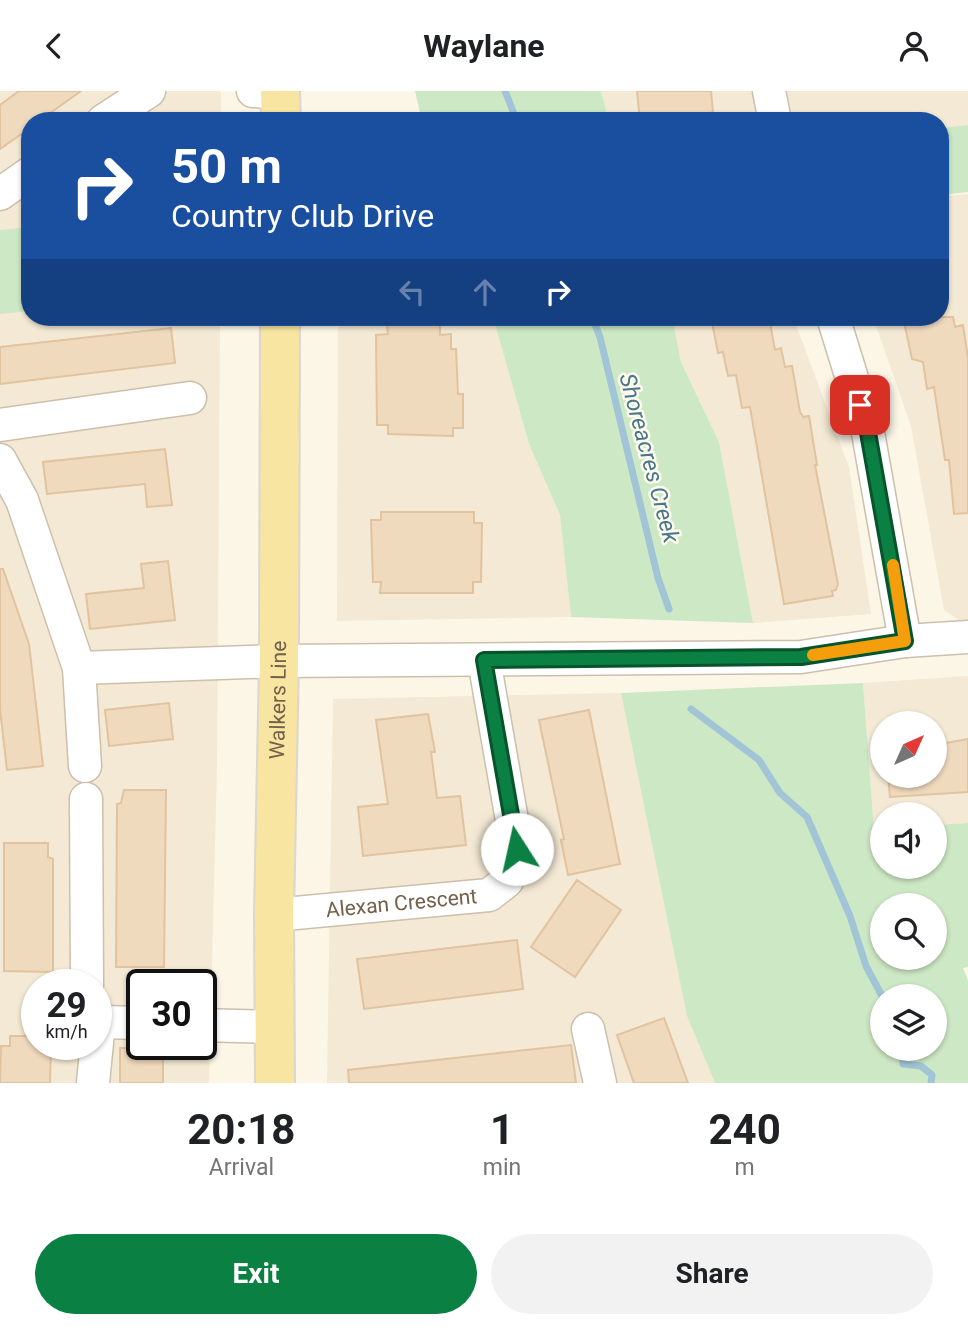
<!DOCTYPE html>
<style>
:root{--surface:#fff;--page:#f2f2f2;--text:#202124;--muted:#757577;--accent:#0b8043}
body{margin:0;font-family:Roboto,sans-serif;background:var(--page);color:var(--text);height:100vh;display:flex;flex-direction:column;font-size:26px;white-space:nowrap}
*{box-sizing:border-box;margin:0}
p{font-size:23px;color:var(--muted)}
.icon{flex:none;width:38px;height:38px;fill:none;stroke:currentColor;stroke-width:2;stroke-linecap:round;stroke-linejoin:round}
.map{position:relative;height:992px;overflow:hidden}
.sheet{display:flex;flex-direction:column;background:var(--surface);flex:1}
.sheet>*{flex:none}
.top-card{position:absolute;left:21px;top:21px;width:928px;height:214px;border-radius:28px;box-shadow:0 2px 5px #0004;background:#1a4fa0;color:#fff;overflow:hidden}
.needle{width:46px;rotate:45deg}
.controls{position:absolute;left:870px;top:620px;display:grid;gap:14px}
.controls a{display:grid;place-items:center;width:77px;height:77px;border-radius:50%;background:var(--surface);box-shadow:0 2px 5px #0004;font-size:35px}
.speed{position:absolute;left:21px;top:878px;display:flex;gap:14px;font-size:35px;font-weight:700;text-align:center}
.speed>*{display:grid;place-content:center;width:91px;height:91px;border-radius:50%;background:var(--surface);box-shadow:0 2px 5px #0004;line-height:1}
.speed small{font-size:18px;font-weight:400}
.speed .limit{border:4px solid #111;border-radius:10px;background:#fff;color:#111}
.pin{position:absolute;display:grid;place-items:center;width:60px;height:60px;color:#fff;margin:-30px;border-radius:14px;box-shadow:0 4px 10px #0006}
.me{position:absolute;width:77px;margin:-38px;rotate:350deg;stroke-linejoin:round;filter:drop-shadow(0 0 5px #0008)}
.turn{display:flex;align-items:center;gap:24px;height:147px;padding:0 35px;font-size:32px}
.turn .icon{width:91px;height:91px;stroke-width:2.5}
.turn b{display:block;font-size:49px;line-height:60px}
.lanes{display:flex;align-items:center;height:66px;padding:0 35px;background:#0003;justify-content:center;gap:35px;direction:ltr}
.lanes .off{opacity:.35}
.eta{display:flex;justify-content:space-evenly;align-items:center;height:119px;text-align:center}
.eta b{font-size:42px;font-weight:700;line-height:49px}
.action{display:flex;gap:14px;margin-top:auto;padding:14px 35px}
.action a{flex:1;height:80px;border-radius:42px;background:var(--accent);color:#fff;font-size:28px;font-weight:700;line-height:80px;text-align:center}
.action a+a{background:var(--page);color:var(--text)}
header{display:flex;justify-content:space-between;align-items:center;height:91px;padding:0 35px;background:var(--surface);font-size:32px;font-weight:700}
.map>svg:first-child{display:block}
</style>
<header><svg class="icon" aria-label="back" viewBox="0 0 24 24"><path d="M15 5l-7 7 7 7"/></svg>Waylane<svg class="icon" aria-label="person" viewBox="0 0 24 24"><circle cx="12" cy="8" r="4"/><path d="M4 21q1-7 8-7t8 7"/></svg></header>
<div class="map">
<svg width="968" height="992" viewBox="0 0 968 992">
<rect width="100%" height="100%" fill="#fbf6e6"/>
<!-- residential -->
<path fill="#f3e9d4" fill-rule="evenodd" d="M0,0H221V30H30V226H220L217,674L209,992H0ZM37,894H96V954H37ZM142,894H201V954H142Z
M601,0H968V34L940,37V30H609Z
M968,103V531L963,532L944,519L911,335L873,226H940V106Z
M338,226H493L529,353L560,424L571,526L337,530Z
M672,226H793L849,376L871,523L753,532L719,351L681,271Z
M968,585V732L935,734L934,723H882V738L874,739L863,592ZM882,632H934V684H882Z
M621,602L687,925L715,992H327L333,608Z"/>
<!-- green -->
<path fill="#cde8c4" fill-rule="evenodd" d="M415,0H601L609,30H422Z
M968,34V101L940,104V37Z
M30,136V220L0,223V139Z
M493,226H672L681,271L719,351L753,532L571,526L560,424L529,353Z
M863,592L874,739L882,738V775H934L935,734L968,732V876L963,877L968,890V992H715L687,925L621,602ZM882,814H934V866H882ZM882,905H934V957H882Z"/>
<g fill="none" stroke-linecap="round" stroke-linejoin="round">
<!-- stream -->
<path stroke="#a1c5d6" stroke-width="7" d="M505,0L517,30
M592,226L600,246L658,487L669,518
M691,618L759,669L780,702L807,726L850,825L866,875L882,905
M902,957L903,973L921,975L932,984L931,992"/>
</g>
<!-- building -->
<path fill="#f0dabe" stroke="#e2c39f" stroke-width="2" d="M19,0H81L39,30H30V37L0,58V14Z
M637,0H711L713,21L709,22V30H640Z
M711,226H769L775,259L781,257L785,276L792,275L800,321L803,326L809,325L817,374H815L838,493L836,499L832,500L833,505L784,513L750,316L742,317L736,284L728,285L723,261L718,262Z
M903,226H953L955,236L963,234L968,267V422L954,423L949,369H945L934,296L927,298L923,271L912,268Z
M387,234H440V244L451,243V258H456L458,303H463V337H453V345L388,343V334H377L376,244L388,243Z
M171,237L175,272L0,293V256Z
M165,358L172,414L147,416L145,393L47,403L43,371Z
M381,421H474V432H482L481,491H473V502H380L381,491H373L371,429H381Z
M168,470L175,529L90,538L86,503L144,497L141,473Z
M0,478H3L29,553L43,675L7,679L0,618Z
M169,612L173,648L109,655L105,619Z
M589,619L620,773L568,784L561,749L564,748L539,629Z
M428,623L435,661H431L437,707L460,705L466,754L363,765L358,716L388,713L376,629Z
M968,648V701L890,706L888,684H934V654Z
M124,699H166L164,876H116L117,713L121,712Z
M4,752H48V766L53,768V881L4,880Z
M577,789L621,819L575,886L531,856Z
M517,849L523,898L364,918L357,868Z
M664,927L688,992H634L617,944Z
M10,945H37V954H51L50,992H0L1,955H10Z
M571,954L576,992H349L348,979Z
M120,957H163V992H120Z"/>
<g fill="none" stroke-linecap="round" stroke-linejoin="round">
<!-- minor casing -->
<g stroke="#cdbfac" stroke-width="35">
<g id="minor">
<path d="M253,0L280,2"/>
<path d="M769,0L775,30"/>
<path d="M103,30L149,0"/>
<path d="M0,103L30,82"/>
<path d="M833,226L867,336L905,550"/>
<path d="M0,334L190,307"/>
<path d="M0,369L22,409L79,577L85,675"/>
<path d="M79,577L279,570L801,566L905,550L968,546"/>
<path d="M86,708L87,894"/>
<path id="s1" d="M274,824L489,804L507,790L517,758L484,569"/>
<path d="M99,931L142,932"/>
<path d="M201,934L275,936"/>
<path d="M588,938L600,992"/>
<path d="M93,992L99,931L96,922"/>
</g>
</g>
<!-- major casing -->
<g stroke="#dbd6d0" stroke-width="42">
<g id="major">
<path d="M280,0L281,30"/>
<path id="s2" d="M275,992L274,824L279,570L280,226"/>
</g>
</g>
<!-- minor -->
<use href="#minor" stroke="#fff" stroke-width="32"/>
<!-- major -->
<use href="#major" stroke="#f7e5a1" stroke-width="38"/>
</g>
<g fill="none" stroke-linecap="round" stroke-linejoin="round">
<!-- route casing -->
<g stroke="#07532c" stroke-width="18">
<path id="route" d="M517,758L484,569L801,566L905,550L867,336L860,314"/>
</g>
<!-- route -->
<use href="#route" stroke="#0b8043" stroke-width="12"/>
<!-- slow -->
<path stroke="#f59e0b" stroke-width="12" d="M813,564L905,550L893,474"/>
</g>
<g text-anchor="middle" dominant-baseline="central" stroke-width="5" stroke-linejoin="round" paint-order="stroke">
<!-- street labels -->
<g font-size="21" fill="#73604b" stroke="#fefaec">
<text stroke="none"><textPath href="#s2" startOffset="383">Walkers Line</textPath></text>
<text stroke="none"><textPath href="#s1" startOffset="128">Alexan Crescent</textPath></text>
</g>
<!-- water labels -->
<g font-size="23" font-style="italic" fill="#49778d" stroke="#fefaec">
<text transform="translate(649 367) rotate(75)">Shoreacres Creek</text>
</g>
</g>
</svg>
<div class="controls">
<a><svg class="needle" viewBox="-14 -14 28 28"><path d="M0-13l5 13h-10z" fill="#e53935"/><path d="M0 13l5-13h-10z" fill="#757577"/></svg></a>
<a><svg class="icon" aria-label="sound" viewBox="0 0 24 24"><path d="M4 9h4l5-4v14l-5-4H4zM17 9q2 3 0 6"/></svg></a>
<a><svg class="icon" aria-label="search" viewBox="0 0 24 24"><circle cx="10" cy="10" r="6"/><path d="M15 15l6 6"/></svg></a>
<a><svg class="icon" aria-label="layers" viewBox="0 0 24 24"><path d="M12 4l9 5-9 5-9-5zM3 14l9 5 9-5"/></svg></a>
</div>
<div class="speed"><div>29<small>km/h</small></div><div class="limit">30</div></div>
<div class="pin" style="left:860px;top:314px;background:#d93025"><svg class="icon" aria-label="arrive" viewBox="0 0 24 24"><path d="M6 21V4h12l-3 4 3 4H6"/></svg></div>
<svg class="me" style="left:517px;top:758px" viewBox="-20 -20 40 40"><circle r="19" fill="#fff"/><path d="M0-13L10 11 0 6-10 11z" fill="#0b8043"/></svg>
<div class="top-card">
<div class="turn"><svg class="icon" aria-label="right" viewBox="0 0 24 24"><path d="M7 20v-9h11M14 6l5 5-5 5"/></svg><div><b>50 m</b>Country Club Drive</div></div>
<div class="lanes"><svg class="icon off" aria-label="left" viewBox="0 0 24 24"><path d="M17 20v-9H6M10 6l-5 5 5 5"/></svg><svg class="icon off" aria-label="ahead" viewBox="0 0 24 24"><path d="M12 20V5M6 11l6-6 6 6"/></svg><svg class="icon" aria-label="right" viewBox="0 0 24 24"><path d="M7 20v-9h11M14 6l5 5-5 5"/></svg></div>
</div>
</div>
<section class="sheet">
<div class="eta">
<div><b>20:18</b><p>Arrival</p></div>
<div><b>1</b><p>min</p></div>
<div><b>240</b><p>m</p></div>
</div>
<div class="action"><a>Exit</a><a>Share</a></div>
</section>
